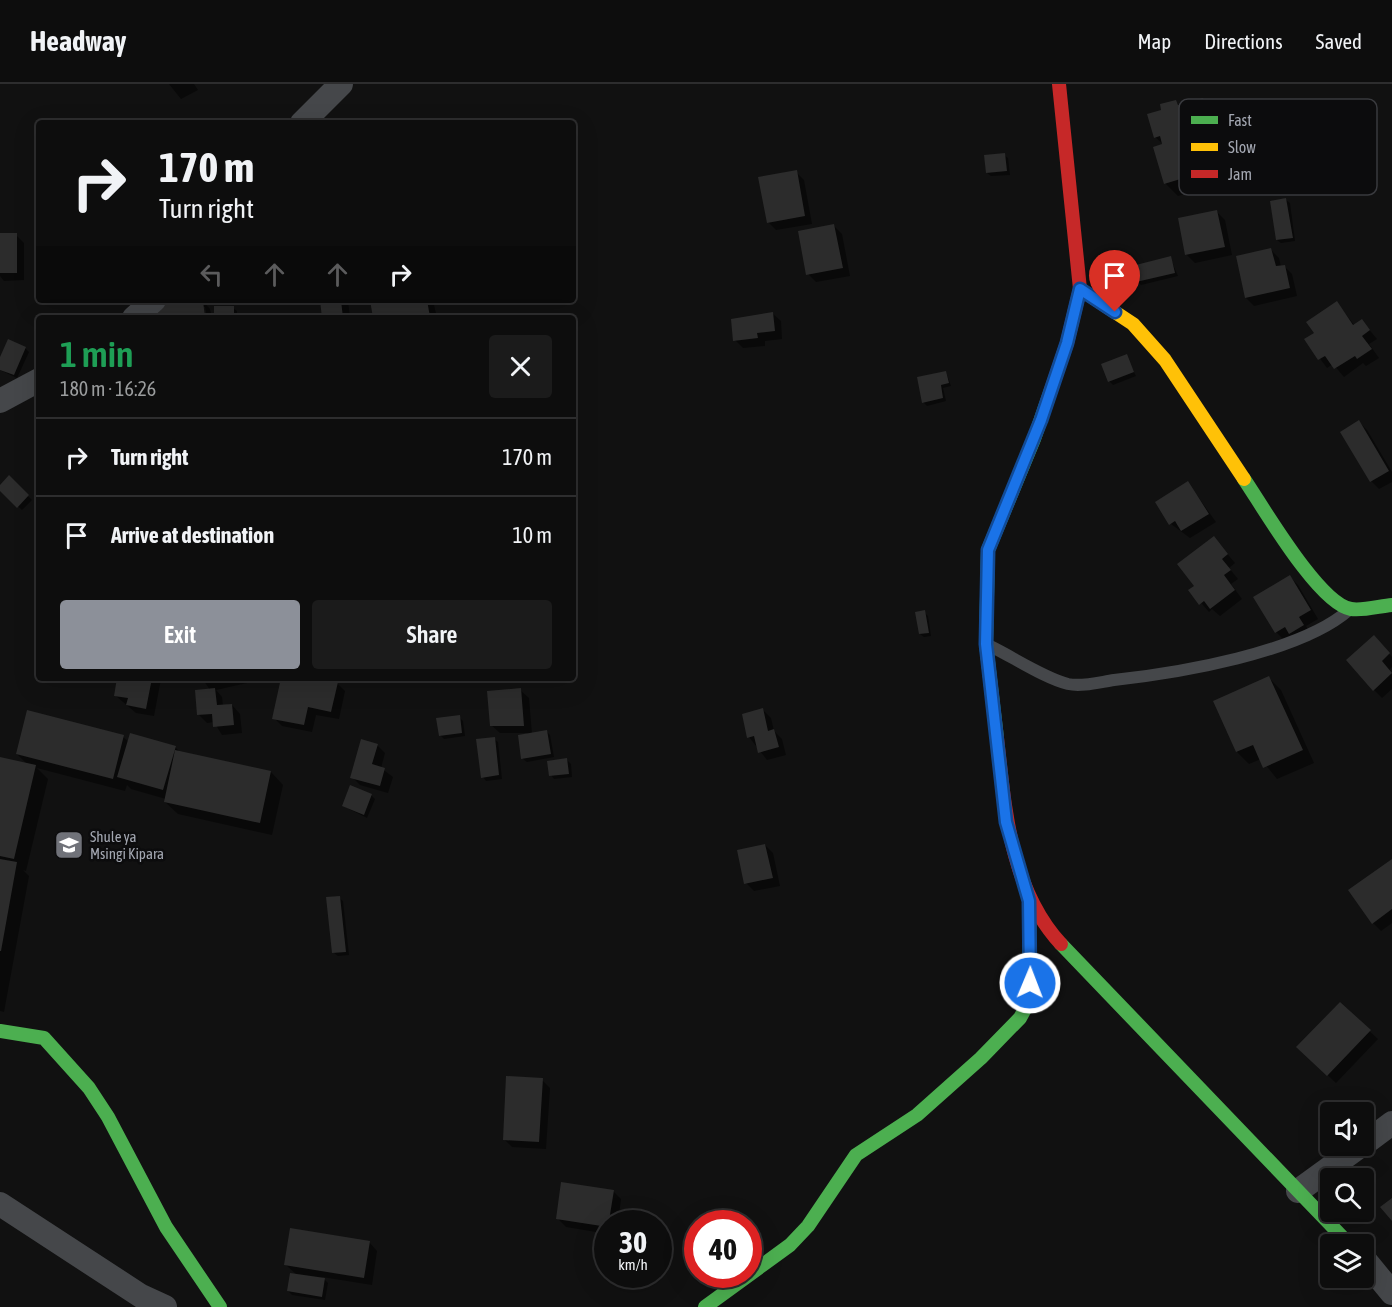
<!DOCTYPE html>
<meta charset="utf-8">
<style>
:root{--surface:#0d0d0d;--page:#1b1b1b;--text:#f1f3f6;--muted:#9a9c9d;--line:#2d2d2e;--accent:#8c9099}
body{margin:0;font-family:"Asap Condensed",sans-serif;background:var(--page);color:var(--text);height:100vh;display:flex;flex-direction:column;font-size:22px;white-space:nowrap}
*{box-sizing:border-box;margin:0}
p{font-size:20px;color:var(--muted)}
.icon{flex:none;width:33px;height:33px;fill:none;stroke:currentColor;stroke-width:2;stroke-linecap:round;stroke-linejoin:round}
.map{position:relative;flex:1;overflow:hidden}
.panel{position:absolute;left:36px;top:231px;width:540px;height:366px;display:flex;flex-direction:column;background:var(--surface);border-radius:6px;box-shadow:0 6px 24px #0002,0 0 0 2px var(--line)}
.panel>*{flex:none}
.top-card{position:absolute;left:36px;top:36px;width:540px;height:183px;border-radius:6px;box-shadow:0 6px 24px #0002,0 0 0 2px var(--line);background:#0d0d0d;color:var(--text);overflow:hidden}
.fabs{position:absolute;left:1320px;top:1018px;display:grid;gap:12px}
.fabs a{display:grid;place-items:center;width:54px;height:54px;border-radius:6px;background:var(--surface);box-shadow:0 6px 24px #0002,0 0 0 2px var(--line);font-size:30px}
.speed{position:absolute;left:594px;top:1126px;display:flex;gap:12px;font-size:30px;font-weight:700;text-align:center}
.speed>*{display:grid;place-content:center;width:78px;height:78px;border-radius:50%;background:var(--surface);box-shadow:0 6px 24px #0002,0 0 0 2px var(--line);line-height:1}
.speed small{font-size:15px;font-weight:400}
.speed .limit{border:9px solid #d22;background:#fff;color:#111}
.pin{position:absolute;display:grid;place-items:center;width:51px;height:51px;color:#fff;margin:-62px -26px;border-radius:50% 50% 50% 0;rotate:-45deg;box-shadow:0 0 6px #0007}
.pin .icon{rotate:45deg}
.me{position:absolute;width:66px;margin:-33px;rotate:1deg;stroke-linejoin:round;filter:drop-shadow(0 0 4px #0008)}
.turn{display:flex;align-items:center;gap:21px;height:126px;padding:0 24px;font-size:27px}
.turn .icon{width:78px;height:78px;stroke-width:2.5}
.turn b{display:block;font-size:42px;line-height:51px}
.lanes{display:flex;align-items:center;height:57px;padding:0 24px;background:#0003;justify-content:center;gap:30px;direction:ltr}
.lanes .off{opacity:.35}
.round{display:grid;place-items:center;flex:none;width:63px;height:63px;border-radius:6px;background:var(--page)}
.head{display:flex;align-items:center;justify-content:space-between;height:102px;padding:0 24px}
h1{font-size:36px;font-weight:600;line-height:45px;color:#1e9e55}
.button{display:flex;gap:12px;margin-top:auto;padding:12px 24px}
.button a{flex:1;height:69px;border-radius:6px;background:var(--accent);color:#fff;font-size:24px;font-weight:600;line-height:69px;text-align:center}
.button a+a{background:var(--page);color:var(--text)}
ul{padding:0;list-style:none}
li{display:flex;align-items:center;gap:18px;height:78px;padding:0 24px;border-top:2px solid var(--line)}
li div{flex:1}
li b{display:block;font-size:22px}
li em{font-style:normal}
header{display:flex;align-items:center;gap:36px;box-sizing:border-box;height:84px;padding:0 30px;background:var(--surface);border-bottom:2px solid var(--line)}
header strong{font-size:28px}
nav{display:flex;gap:33px;margin-inline-start:auto;font-size:21px}
.map>svg:first-child{display:block}
</style>
<header>
<strong>Headway</strong>
<nav><a>Map</a><a>Directions</a><a>Saved</a></nav>
</header>
<div class="map">
<svg width="1392" height="1223" viewBox="0 0 1392 1223">
<rect width="100%" height="100%" fill="#111"/>
<!-- shadow -->
<path fill="#0007" d="M169,0H194L198,6L181,15Z
M1203,16L1215,28L1218,40L1232,52L1240,81H1237L1239,87L1231,89L1233,95L1216,100L1211,95L1207,96L1209,103L1178,112L1165,99L1164,61L1155,53L1163,27L1176,18L1180,22Z
M1004,71L1008,74L1010,91L991,92L987,89Z
M796,88L804,96L812,140L776,146L768,138Z
M1286,116L1290,119L1295,157L1281,159L1277,156Z
M1217,128L1225,136L1232,171L1195,179L1186,170Z
M834,142L842,150L850,192L816,198L808,190Z
M0,151H16L24,159V196L4,197L0,192Z
M1271,166L1279,174L1281,183L1284,182L1292,190L1297,212L1254,222L1246,214Z
M1170,174L1178,192L1141,201L1138,198L1134,183Z
M202,216L210,225L212,234H207L205,223H202L204,234H157Z
M321,216H348L350,234H324Z
M371,216H433L437,234H375Z
M1337,219L1355,242L1362,237L1377,255L1369,260L1379,274L1366,282L1363,279L1344,293L1333,280L1327,284L1306,256L1316,249Z
M233,224L237,227V234H216Z
M772,229L781,237L782,255L765,257V262L743,264L735,256Z
M25,264L29,268L17,294L0,286V277Z
M1126,272L1136,292L1113,301L1109,297Z
M946,288L951,302L943,304L946,317L927,322L923,318Z
M1359,338L1367,346L1392,388V398L1379,405L1371,397Z
M9,394L32,416L22,426L0,405Z
M1188,399L1216,438L1190,454L1171,440Z
M1214,454L1235,479L1229,484L1238,495L1231,500L1242,515L1220,532L1212,525L1209,528L1190,506L1196,502Z
M1290,493L1298,501L1318,535L1306,542L1311,550L1284,556L1276,548Z
M924,528L928,532L931,552L924,553L920,550Z
M1382,562L1392,573V583L1389,586L1392,590V605L1382,614L1374,606Z
M119,594L161,595L154,632L136,629L116,612Z
M202,594H269L216,606L222,613L223,622L232,621L240,630L242,649L222,651L214,638L207,639L199,631L210,606Z
M283,594H314L337,599L345,607L339,635L316,631L312,648L282,642L274,634Z
M1269,594L1281,606L1314,679L1277,695L1261,675L1249,680L1237,668Z
M520,606L529,614L532,650L547,648L550,651L554,673L527,678L523,675L527,649H500L491,641Z
M763,626L771,634L774,647L782,655L786,671L767,676L749,653Z
M459,633L463,637L465,652L444,655L440,651Z
M123,653L129,658L175,663L181,669L271,688L283,701L272,751L178,730L165,718L166,715L131,705L127,701L125,707L37,684L48,695L26,787L23,786L29,792L4,928L0,927V674L28,681L17,670Z
M494,655L498,658L502,695L486,697L483,693Z
M377,661L385,669L381,684L393,693L388,709L360,701L352,693Z
M567,676L571,680L572,693L554,695L551,691Z
M371,711L375,715L367,734L343,722Z
M765,761L773,769L780,802L754,807L746,799Z
M1392,777V839L1381,847L1373,839Z
M339,814L343,817L349,871L338,872L334,869Z
M1340,920L1378,955L1336,999L1298,963Z
M542,996L550,1004L546,1065L512,1063L504,1055Z
M613,1107L621,1115L618,1140H608V1150L566,1143L558,1135Z
M369,1158L377,1167L372,1201L322,1193L328,1199L325,1216L292,1211L288,1207L297,1191L286,1181Z"/>
<!-- building -->
<path fill="#2c2c2c" d="M1203,14L1211,40L1220,38L1229,68L1226,69L1227,75L1220,77L1222,83L1203,89L1201,82L1195,83L1197,90L1164,100L1153,63L1162,60L1160,52L1154,54L1147,30L1161,26L1160,20L1176,16L1178,21Z
M1005,69L1007,87L986,89L984,71Z
M797,86L805,132L767,139L758,93Z
M1286,114L1293,154L1276,156L1270,117Z
M1217,126L1225,163L1185,171L1178,134Z
M834,140L843,184L806,191L798,147Z
M0,149H17V189H0Z
M1271,164L1276,182L1285,181L1290,204L1245,214L1236,172Z
M1171,172L1175,189L1136,198L1132,182Z
M203,216L205,234H156L154,221Z
M320,216H341L343,234H322Z
M370,216H427L430,233L373,234Z
M1337,217L1353,241L1362,235L1370,246L1362,252L1372,265L1357,275L1355,272L1334,285L1325,272L1318,276L1304,255L1314,249L1306,238Z
M214,222H234V234H214Z
M773,228L775,247L757,249L758,254L733,257L731,235Z
M8,255L26,263L14,291L0,286V273Z
M1127,270L1134,288L1108,298L1101,280Z
M946,287L949,299L941,301L943,314L922,319L917,293Z
M1359,336L1389,387L1370,398L1340,348Z
M9,391L29,411L17,424L0,407V401Z
M1188,397L1209,430L1181,447L1175,437L1169,441L1155,418Z
M1214,452L1228,470L1222,475L1231,486L1224,491L1235,506L1210,525L1204,517L1199,521L1188,506L1194,502L1177,480Z
M1290,491L1311,526L1299,533L1304,541L1289,550L1285,543L1275,549L1253,513Z
M925,526L929,549L919,550L915,528Z
M1374,551L1390,569L1382,577L1392,589L1373,607L1346,576Z
M1269,592L1303,666L1263,684L1253,661L1236,668L1213,617Z
M117,594H152L146,625L126,621L128,614L114,612Z
M281,594H321L338,598L331,628L308,623L304,641L272,635Z
M215,604L217,621L232,620L234,641L213,643L212,630L197,631L195,606Z
M521,604L524,642H490L487,607Z
M763,624L768,647L774,645L779,663L758,669L754,652L747,654L742,630Z
M27,626L124,651L113,695L16,670Z
M460,631L462,649L439,652L436,634Z
M547,646L551,670L521,675L518,651Z
M130,649L176,662L163,706L117,693Z
M495,653L499,691L481,694L476,655Z
M361,655L378,660L372,680L385,684L380,702L350,694Z
M175,666L271,687L260,739L164,718Z
M0,673L36,681L14,775L0,772Z
M567,674L569,690L549,692L547,677Z
M350,701L372,710L364,731L342,722Z
M765,760L773,794L744,800L737,766Z
M0,775L17,778L1,867H0Z
M1392,775V825L1372,840L1348,806Z
M340,812L346,868L332,869L326,813Z
M1340,918L1371,946L1327,992L1296,963Z
M506,992L543,994L539,1058L503,1056Z
M561,1098L614,1106L608,1143L556,1135Z
M1392,1114V1137L1380,1123Z
M290,1144L370,1157L364,1194L284,1181Z
M290,1189L325,1194L322,1213L287,1207Z"/>
<g fill="none" stroke-linecap="round" stroke-linejoin="round">
<!-- lane -->
<path stroke="#45474a" stroke-width="12" d="M990,562C1013,573 1044,594 1068,600C1082,603 1100,598 1114,596C1178,589 1300,569 1349,526"/>
<!-- street -->
<path stroke="#45474a" stroke-width="24" d="M302,39L341,0
M134,234L154,216
M0,317L39,296
M1364,1060L1392,1039
M1298,1107L1360,1062
M0,1120L141,1212L165,1223
M1364,1175L1392,1209"/>
<!-- fast -->
<path stroke="#4caf50" stroke-width="14" d="M1244,395C1263,423 1319,520 1351,525C1363,527 1380,522 1392,521
M997,654L986,560L988,466L1034,355L1051,306
M1061,860L1350,1161
M0,947L44,954L89,1004L108,1033L166,1143L220,1223
M705,1223L790,1161L808,1142L856,1071L917,1031L981,974L1020,934L1030,916L1029,817"/>
<!-- slow -->
<path stroke="#ffc107" stroke-width="14" d="M1080,205L1133,240L1165,276L1244,395"/>
<!-- jam -->
<path stroke="#c62828" stroke-width="14" d="M1051,306L1067,259L1080,205L1059,0
M997,654C1005,725 1010,805 1061,860"/>
</g>
<g fill="none" stroke-linecap="round" stroke-linejoin="round">
<!-- route casing -->
<g stroke="#114b97" stroke-width="15">
<path id="route" d="M1030,899L1029,817L1006,738L986,560L988,466L1041,336L1067,259L1080,205L1115,228"/>
</g>
<!-- route -->
<use href="#route" stroke="#1a73e8" stroke-width="10"/>
</g>
<!-- icons -->
<defs>
<g id="school-square" transform="scale(1.5)"><rect x="-9" y="-9" width="18" height="18" rx="4" fill="#707279" stroke="#0c0c0d"/><path d="M0-5L7-2L0 1L-7-2ZM-4 1L0 2.5L4 1V4Q0 6-4 4Z" fill="#fff"/></g>
</defs>
<g fill-rule="evenodd">
<use href="#school-square" x="69" y="761"/>
</g>
<g text-anchor="middle" dominant-baseline="central" stroke-width="5" stroke-linejoin="round" paint-order="stroke">
<!-- poi labels -->
<g font-size="15" fill="#a3a7b1" stroke="#0c0c0d" text-anchor="start">
<text x="90" y="752">Shule ya<tspan x="90" dy="17">Msingi Kipara</tspan></text>
</g>
</g>
<!-- legend -->
<rect x="1179" y="15" width="198" height="96" rx="9" fill="#0c0c0d" stroke="#393a3e" stroke-width="1.5"/>
<rect x="1191" y="32" width="27" height="8" fill="#4caf50"/>
<rect x="1191" y="59" width="27" height="8" fill="#ffc107"/>
<rect x="1191" y="86" width="27" height="8" fill="#c62828"/>
<g font-size="16" fill="#a3a7b1">
<text x="1228" y="42">Fast</text>
<text x="1228" y="69">Slow</text>
<text x="1228" y="96">Jam</text>
</g>
</svg>
<div class="fabs">
<a><svg class="icon" aria-label="sound" viewBox="0 0 24 24"><path d="M4 9h4l5-4v14l-5-4H4zM17 9q2 3 0 6"/></svg></a>
<a><svg class="icon" aria-label="search" viewBox="0 0 24 24"><circle cx="10" cy="10" r="6"/><path d="M15 15l6 6"/></svg></a>
<a><svg class="icon" aria-label="layers" viewBox="0 0 24 24"><path d="M12 4l9 5-9 5-9-5zM3 14l9 5 9-5"/></svg></a>
</div>
<div class="speed"><div>30<small>km/h</small></div><div class="limit">40</div></div>
<div class="pin" style="left:1115px;top:228px;background:#d93025"><svg class="icon" aria-label="arrive" viewBox="0 0 24 24"><path d="M6 21V4h12l-3 4 3 4H6"/></svg></div>
<svg class="me" style="left:1030px;top:899px" viewBox="-20 -20 40 40"><circle r="17" fill="#1a73e8" stroke="#fff" stroke-width="3"/><path d="M0-11L8 9 0 5-8 9z" fill="#fff"/></svg>
<div class="top-card">
<div class="turn"><svg class="icon" aria-label="right" viewBox="0 0 24 24"><path d="M7 20v-9h11M14 6l5 5-5 5"/></svg><div><b>170 m</b>Turn right</div></div>
<div class="lanes"><svg class="icon off" aria-label="left" viewBox="0 0 24 24"><path d="M17 20v-9H6M10 6l-5 5 5 5"/></svg><svg class="icon off" aria-label="ahead" viewBox="0 0 24 24"><path d="M12 20V5M6 11l6-6 6 6"/></svg><svg class="icon off" aria-label="ahead" viewBox="0 0 24 24"><path d="M12 20V5M6 11l6-6 6 6"/></svg><svg class="icon" aria-label="right" viewBox="0 0 24 24"><path d="M7 20v-9h11M14 6l5 5-5 5"/></svg></div>
</div>
<section class="panel">
<div class="head"><div><h1>1 min</h1><p>180 m · 16:26</p></div><a class="round"><svg class="icon" aria-label="close" viewBox="0 0 24 24"><path d="M6 6l12 12M18 6L6 18"/></svg></a></div>
<ul>
<li><svg class="icon" aria-label="right" viewBox="0 0 24 24"><path d="M7 20v-9h11M14 6l5 5-5 5"/></svg><div><b>Turn right</b></div><em>170 m</em></li>
<li><svg class="icon" aria-label="arrive" viewBox="0 0 24 24"><path d="M6 21V4h12l-3 4 3 4H6"/></svg><div><b>Arrive at destination</b></div><em>10 m</em></li>
</ul>
<div class="button"><a>Exit</a><a>Share</a></div>
</section>
</div>
